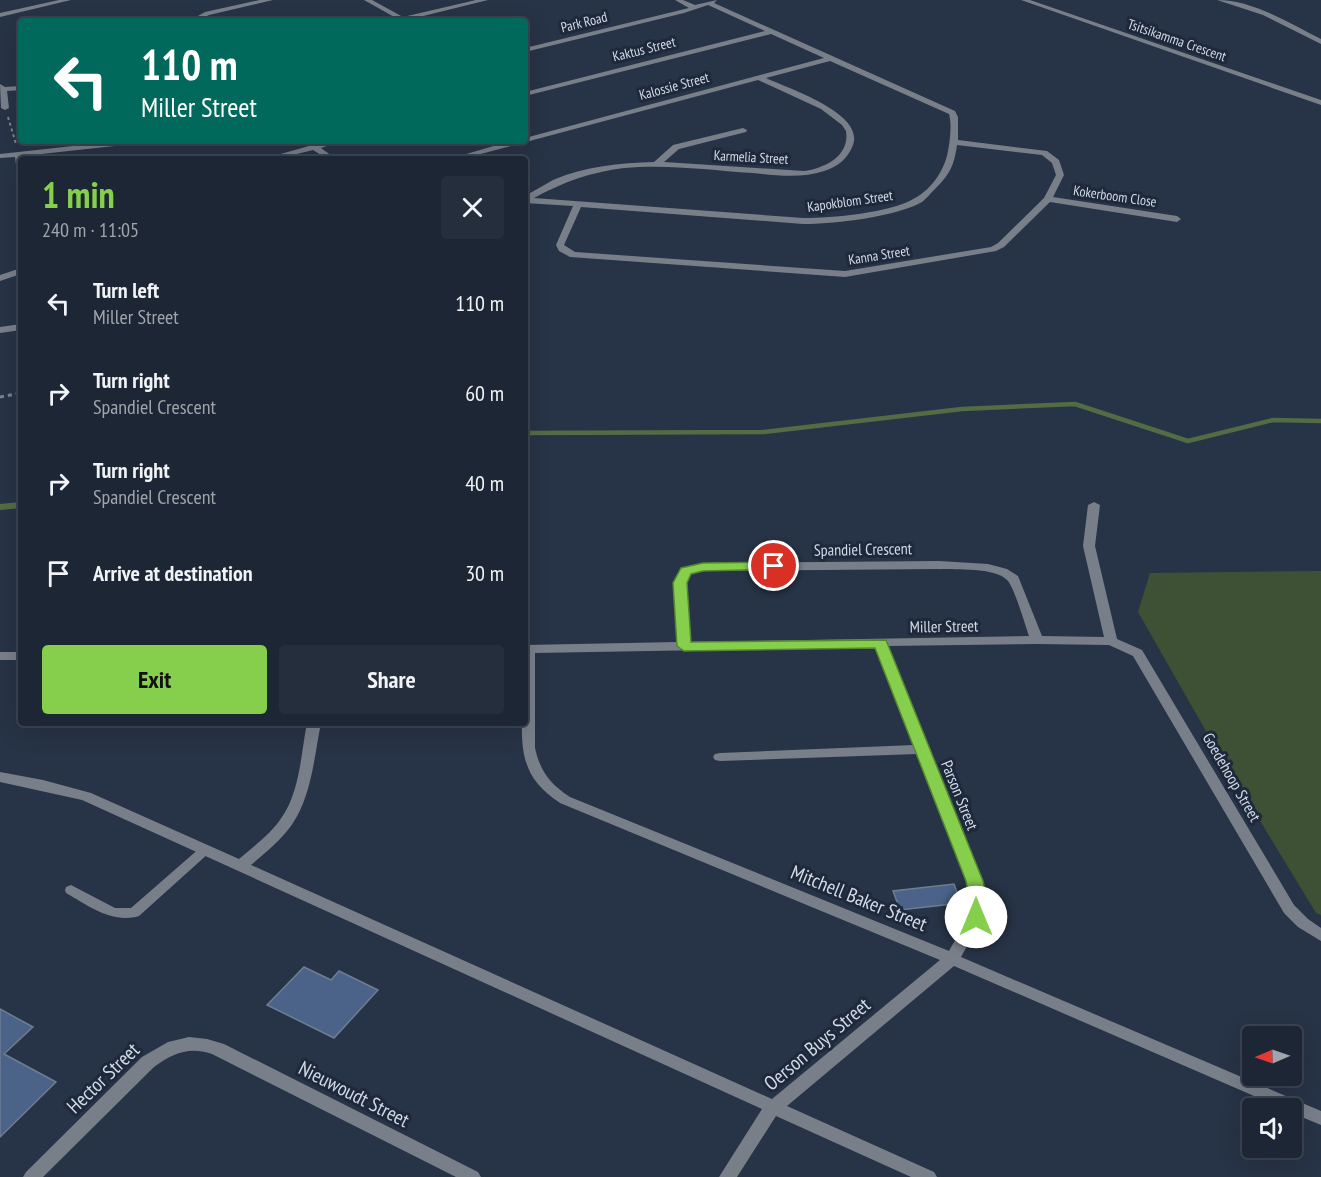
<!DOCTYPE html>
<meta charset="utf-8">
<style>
:root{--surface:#1d2634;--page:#252e3c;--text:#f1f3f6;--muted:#a0a5ac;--line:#3b434f;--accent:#85cf4c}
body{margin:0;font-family:"PT Sans Narrow",sans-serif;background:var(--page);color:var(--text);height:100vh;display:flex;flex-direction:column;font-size:22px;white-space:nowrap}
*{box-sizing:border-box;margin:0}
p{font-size:20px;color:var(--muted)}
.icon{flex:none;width:33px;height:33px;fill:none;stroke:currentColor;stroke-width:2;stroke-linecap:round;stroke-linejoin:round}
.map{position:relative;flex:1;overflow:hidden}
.panel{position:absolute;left:18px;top:156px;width:510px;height:570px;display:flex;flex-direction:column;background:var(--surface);border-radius:6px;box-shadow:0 6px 24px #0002,0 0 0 2px var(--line)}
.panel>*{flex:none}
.hud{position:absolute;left:18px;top:18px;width:510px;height:126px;border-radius:6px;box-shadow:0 6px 24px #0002,0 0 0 2px var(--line);background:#00695c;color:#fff;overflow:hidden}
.needle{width:39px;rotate:268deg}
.tools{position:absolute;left:1242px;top:1026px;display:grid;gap:12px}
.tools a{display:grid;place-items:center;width:60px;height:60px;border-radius:6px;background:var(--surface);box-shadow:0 6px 24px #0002,0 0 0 2px var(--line);font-size:30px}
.pin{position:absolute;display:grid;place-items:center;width:51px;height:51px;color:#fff;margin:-26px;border:3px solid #fff;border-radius:50%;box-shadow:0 2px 6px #0007}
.me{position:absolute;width:66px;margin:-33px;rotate:0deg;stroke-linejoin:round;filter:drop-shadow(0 0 4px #0008)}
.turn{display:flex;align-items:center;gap:21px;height:126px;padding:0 24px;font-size:27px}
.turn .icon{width:78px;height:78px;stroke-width:2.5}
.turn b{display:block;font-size:42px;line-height:51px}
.round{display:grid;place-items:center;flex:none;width:63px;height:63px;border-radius:6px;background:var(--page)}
.summary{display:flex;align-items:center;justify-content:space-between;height:102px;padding:0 24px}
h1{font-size:36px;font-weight:600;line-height:45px;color:var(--accent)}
.button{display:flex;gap:12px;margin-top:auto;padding:12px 24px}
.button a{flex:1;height:69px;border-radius:6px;background:var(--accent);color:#111;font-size:24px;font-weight:600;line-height:69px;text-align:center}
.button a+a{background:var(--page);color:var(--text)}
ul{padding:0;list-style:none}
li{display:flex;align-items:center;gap:18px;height:90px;padding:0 24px}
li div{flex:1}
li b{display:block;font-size:22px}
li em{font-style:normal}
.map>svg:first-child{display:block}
</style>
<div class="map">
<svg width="1321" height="1177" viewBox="0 0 1321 1177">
<rect width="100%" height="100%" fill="#273346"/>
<!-- green -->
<path fill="#3f5134" d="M1321,571V915L1316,913L1211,740L1138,612L1150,573Z"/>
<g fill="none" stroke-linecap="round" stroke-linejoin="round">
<!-- stream-far1 -->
<path stroke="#536c44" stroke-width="4.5" d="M525,433L764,432L962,409L1075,404L1188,441L1273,420L1321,421"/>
<!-- stream -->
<path stroke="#536c44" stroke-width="6" d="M0,507L21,505"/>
</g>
<!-- building -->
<path fill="#4b6389" stroke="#6f7d93" stroke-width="1.5" d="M954,884L961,903L900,910L893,891Z
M304,967L331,980L339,971L378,990L334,1038L267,1005Z
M0,1009L33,1027L4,1054L56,1082L0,1137Z"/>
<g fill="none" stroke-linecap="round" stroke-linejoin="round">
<!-- path-far1 -->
<path stroke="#798392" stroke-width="2" stroke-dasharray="3 3" stroke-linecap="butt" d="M8,117L16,144"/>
<!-- path -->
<path stroke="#798392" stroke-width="3" stroke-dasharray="4 4" stroke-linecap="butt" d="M0,397L21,393"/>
<!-- service -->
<path fill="#797f89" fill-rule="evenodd" d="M205,846L209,847L211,850L209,853L139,916C112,924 89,906 66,893L65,890L66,887L71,885L115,908H131L201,847Z"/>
<!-- minor -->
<path fill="#797f89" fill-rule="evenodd" d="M59,0H71L0,17V13Z
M260,0H273L209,15L197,21H189L205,12Z
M364,0H372L403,17L476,0H488L403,21H391L396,18Z
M675,0H683L695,5L717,0L714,3L955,111L958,117V140L1047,151L1059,160L1064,175L1053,197L1177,216L1181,219L1177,222L1050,202L1004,247L996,251L845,277L570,257L559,251L556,245L573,206L525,203V196C534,191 544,185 553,180C585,166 620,163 654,162L673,145L743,128L747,130L746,132L679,149L664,162L804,171C825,168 850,156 846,131L842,125L821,109L758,80L462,159H449L511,141H525V138L824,58L771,34L525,96V92L765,31L708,5L684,13L525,52V48L689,8ZM830,61L949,114C952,125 950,140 948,151C945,169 932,189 915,198C891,213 831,218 803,218L534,198C563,182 591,172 624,168C666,164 710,170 752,173C775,175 801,179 824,171C838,167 848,158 853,145C865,113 787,88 766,78ZM957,145L1042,155L1052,163L1056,175L1044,198L998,243L991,247L845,271L575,252L564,245L581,207L803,224C833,224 896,217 922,202C926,199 931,193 935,189C950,174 954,166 957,145Z
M1021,0H1030L1321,100V105Z
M1217,0C1253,0 1289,23 1321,39V44L1263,15Z
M0,84L5,87L21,86V90L7,91L9,108L5,110L1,108Z
M119,141H146L142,143L23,156L24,159H21V174L17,172L15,157L0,158V154Z
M328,141H341L321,148L336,159H327L313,150L277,159H263L309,146V143L316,144Z
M21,268V274L0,281V275Z
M21,324V330L0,333V327Z
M1094,502L1100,505L1095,546L1117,639L1142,650L1294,905L1308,919L1321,928V941L1298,927L1284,913L1133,656L1109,645L1037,644L888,646L981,881C989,915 977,928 961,957L1321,1111V1125L1292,1113V1108H1282L954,966L787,1106L934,1172L937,1177H911L776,1116L737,1177H719L762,1109L82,800L0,782V772L43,780L91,793L239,859C254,846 271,834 282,817C300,791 301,753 307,723H321C314,757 312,796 291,826C280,841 265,853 251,865L772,1099L940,960L560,803C528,782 521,760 522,723H525V645L678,642L674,583L682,568L703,563L939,561L988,564L1007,569L1018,576L1042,636L1104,637L1083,546L1088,505ZM939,569C957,570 994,567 1007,580C1014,586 1025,625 1029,636L690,642L686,583L691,573L703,571ZM875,647L914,745L720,753L715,754L713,757L715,760L720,761L917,754L967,881C974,914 964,924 949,951L570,797C550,784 540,771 535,748V653Z
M0,652H21V660H0Z
M189,1037L207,1039L224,1044L478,1172L481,1177H456L212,1054C189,1046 173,1053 154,1067L43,1177H23L26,1172L142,1057L168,1042Z"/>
</g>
<!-- route -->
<path fill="#85cf4c" stroke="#568731" stroke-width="1.5" d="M774,562L781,566L779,569L703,571L691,574L687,583L691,642L886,640L983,881C986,893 988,910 982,921L976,923L970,921C965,912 969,893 966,881L875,648L684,651L677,646L673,583L681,568L703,563Z"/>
<g text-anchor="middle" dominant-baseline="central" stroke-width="6" stroke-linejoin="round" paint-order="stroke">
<!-- far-street labels -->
<g font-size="14" fill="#d2dae6" stroke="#1e293c">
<text transform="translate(584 22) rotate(-14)">Park Road</text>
<text transform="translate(1177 40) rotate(19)">Tsitsikamma Crescent</text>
<text transform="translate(644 49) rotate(-14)">Kaktus Street</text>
<text transform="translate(674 86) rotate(-15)">Kalossie Street</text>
<text transform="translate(751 157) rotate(3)">Karmelia Street</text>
<text transform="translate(1115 196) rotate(8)">Kokerboom Close</text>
<text transform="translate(850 201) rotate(-8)">Kapokblom Street</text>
<text transform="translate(879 255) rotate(-9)">Kanna Street</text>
</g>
<!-- street labels -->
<g font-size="16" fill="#d2dae6" stroke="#1e293c">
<text transform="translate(863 549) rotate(-1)">Spandiel Crescent</text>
<text transform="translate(944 626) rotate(-1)">Miller Street</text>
<text transform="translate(1232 777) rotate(60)">Goedehoop Street</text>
<text transform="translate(960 795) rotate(68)">Parson Street</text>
</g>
<!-- near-street labels -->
<g font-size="20" fill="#d2dae6" stroke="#1e293c">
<text transform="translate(859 898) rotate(22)">Mitchell Baker Street</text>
<text transform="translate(817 1044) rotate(-40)">Oerson Buys Street</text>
<text transform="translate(103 1078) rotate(-44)">Hector Street</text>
<text transform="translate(354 1094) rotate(27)">Nieuwoudt Street</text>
</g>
</g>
</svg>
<div class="tools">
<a><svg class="needle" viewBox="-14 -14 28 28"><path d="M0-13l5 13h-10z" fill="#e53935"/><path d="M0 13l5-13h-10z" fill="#a0a5ac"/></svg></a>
<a><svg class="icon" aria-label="sound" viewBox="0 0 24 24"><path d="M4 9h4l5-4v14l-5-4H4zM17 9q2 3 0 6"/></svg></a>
</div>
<div class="pin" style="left:774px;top:566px;background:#d93025"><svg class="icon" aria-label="arrive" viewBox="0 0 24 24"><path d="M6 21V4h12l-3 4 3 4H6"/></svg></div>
<svg class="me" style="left:976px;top:917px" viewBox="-20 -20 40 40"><circle r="19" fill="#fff"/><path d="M0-13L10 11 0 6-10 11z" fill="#85cf4c"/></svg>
<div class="hud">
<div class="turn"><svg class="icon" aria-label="left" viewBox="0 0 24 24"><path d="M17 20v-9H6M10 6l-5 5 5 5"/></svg><div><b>110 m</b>Miller Street</div></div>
</div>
<section class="panel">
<div class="summary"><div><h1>1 min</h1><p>240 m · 11:05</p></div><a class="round"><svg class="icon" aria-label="close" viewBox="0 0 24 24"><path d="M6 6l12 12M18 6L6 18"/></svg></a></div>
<ul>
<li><svg class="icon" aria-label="left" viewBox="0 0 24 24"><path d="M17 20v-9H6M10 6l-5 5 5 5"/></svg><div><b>Turn left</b><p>Miller Street</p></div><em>110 m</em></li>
<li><svg class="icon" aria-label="right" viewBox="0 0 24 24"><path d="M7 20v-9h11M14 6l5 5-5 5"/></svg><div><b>Turn right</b><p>Spandiel Crescent</p></div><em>60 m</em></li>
<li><svg class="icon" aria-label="right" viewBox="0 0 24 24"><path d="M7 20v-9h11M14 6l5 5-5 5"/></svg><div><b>Turn right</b><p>Spandiel Crescent</p></div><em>40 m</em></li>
<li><svg class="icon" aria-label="arrive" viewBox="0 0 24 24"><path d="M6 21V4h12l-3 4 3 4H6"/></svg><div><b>Arrive at destination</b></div><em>30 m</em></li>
</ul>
<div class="button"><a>Exit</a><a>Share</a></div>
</section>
</div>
